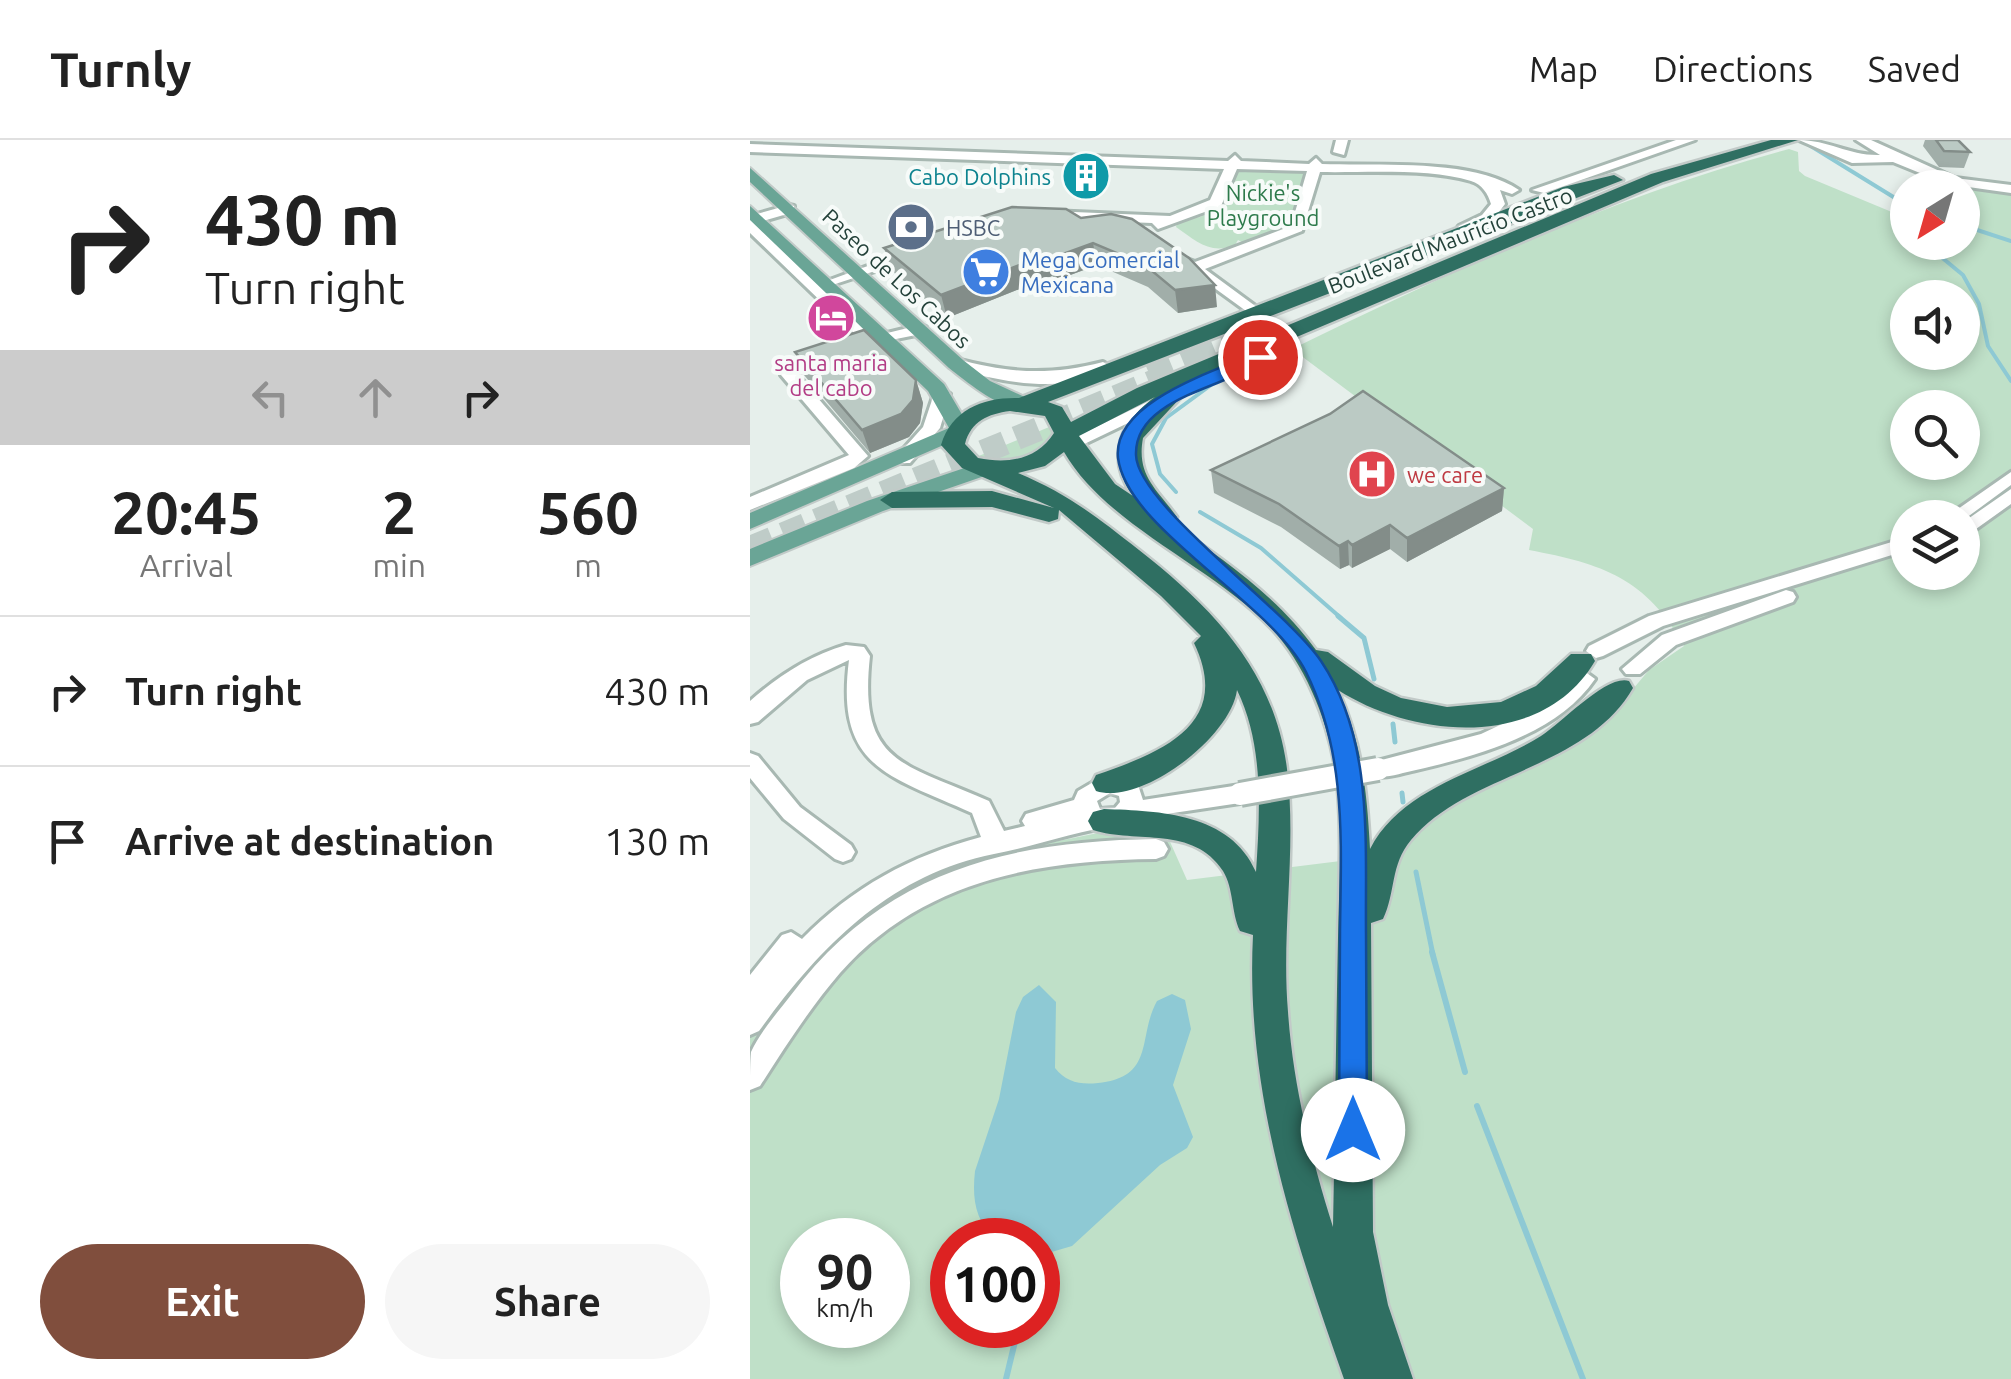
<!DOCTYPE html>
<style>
:root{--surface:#fff;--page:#f6f6f6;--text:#222;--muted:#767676;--line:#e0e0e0;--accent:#804e3d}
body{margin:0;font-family:Ubuntu,sans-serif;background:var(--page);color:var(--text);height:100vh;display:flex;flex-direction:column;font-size:38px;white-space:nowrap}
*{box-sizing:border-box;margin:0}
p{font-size:32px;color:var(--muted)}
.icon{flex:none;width:55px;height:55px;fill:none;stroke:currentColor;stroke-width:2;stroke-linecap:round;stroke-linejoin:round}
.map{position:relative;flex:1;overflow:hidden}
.sheet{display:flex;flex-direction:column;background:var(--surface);width:750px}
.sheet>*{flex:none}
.hud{background:#fff;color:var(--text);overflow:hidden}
.needle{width:65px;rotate:217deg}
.fabs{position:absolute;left:1140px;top:30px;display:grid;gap:20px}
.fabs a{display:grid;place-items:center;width:90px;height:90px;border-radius:50%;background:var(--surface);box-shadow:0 5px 15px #0003;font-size:50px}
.speed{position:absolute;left:30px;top:1078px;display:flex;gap:20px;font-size:50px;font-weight:700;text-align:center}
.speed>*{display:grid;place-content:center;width:130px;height:130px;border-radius:50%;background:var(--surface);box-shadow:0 5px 15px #0003;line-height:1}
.speed small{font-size:25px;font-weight:400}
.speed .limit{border:15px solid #d22;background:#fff;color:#111}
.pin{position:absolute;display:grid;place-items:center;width:85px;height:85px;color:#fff;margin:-42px;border:5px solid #fff;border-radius:50%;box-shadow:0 2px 10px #0007}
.me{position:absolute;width:110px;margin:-55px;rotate:0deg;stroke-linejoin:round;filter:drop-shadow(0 0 8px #0008)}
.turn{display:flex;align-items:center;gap:35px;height:210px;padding:0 40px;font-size:45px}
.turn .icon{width:130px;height:130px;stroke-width:2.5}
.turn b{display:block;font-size:70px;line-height:85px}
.lanes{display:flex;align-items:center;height:95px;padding:0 40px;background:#0003;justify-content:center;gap:50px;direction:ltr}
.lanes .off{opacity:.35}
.eta{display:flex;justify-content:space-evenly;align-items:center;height:170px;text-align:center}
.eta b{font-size:60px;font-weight:600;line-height:70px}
.cta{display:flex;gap:20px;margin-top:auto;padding:20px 40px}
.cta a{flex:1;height:115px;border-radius:60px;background:var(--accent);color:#fff;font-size:40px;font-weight:600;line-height:115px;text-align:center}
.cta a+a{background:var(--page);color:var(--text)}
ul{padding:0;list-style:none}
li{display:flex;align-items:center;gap:30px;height:150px;padding:0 40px;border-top:2px solid var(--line)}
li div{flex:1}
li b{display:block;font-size:38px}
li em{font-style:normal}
header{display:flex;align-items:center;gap:60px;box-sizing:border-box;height:140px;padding:0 50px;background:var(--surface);border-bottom:2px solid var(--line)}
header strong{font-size:48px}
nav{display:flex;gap:55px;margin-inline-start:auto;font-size:35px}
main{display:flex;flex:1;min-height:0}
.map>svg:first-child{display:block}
</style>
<header>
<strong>Turnly</strong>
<nav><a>Map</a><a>Directions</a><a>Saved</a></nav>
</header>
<main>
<section class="sheet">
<div class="hud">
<div class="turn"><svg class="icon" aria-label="right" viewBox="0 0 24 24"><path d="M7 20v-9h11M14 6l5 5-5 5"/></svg><div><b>430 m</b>Turn right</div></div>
<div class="lanes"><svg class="icon off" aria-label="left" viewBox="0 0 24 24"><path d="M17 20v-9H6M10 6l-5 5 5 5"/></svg><svg class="icon off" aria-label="ahead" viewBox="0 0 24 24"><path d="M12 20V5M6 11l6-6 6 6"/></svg><svg class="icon" aria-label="right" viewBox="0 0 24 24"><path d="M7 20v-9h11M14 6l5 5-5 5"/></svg></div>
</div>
<div class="eta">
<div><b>20:45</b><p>Arrival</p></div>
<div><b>2</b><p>min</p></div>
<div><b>560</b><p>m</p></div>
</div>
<ul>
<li><svg class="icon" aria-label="right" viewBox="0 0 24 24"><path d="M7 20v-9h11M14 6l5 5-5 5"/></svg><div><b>Turn right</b></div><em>430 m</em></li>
<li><svg class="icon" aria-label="arrive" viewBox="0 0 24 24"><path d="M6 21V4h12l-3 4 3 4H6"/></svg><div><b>Arrive at destination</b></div><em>130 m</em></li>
</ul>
<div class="cta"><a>Exit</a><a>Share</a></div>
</section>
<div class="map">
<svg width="1261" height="1239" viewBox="0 0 1261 1239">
<rect width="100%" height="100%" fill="#e6efeb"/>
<!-- green -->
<path fill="#bfe0c8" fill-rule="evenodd" d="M1039,9L1048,12L1049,31L1055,36L1149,75H1157L1158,102H1212L1213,50L1261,53V1239H0V895L27,857L71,802L184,726L348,693L417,695L437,740L639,715L691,668L872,562L899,530L934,506C896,438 853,424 779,410L783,389L542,209C702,131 867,55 1039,9ZM1158,158H1212V212H1158ZM1158,268H1212V322H1158ZM1158,378H1212V432H1158ZM52,1100H138V1185H52ZM202,1100H288V1185H202Z
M487,29L557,32L540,90L499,106L488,100L485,105C460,115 446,101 426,87L428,80L450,77L474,65Z
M304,285C303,323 251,322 224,318Z"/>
<!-- water -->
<path fill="#8ec9d4" d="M289,845L306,862L305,928C316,942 330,945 348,943C406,937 387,897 407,861L422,854L435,860L441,889L423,945L443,997L437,1008L410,1025L322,1106L288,1116V1100H245C225,1079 222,1059 225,1031L249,959L266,872L273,857Z"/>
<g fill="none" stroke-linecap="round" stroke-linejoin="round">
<!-- stream-far2 -->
<path stroke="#8ec9d4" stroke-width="4" d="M1051,0L1158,66
M1212,85L1261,101
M1187,102L1190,116L1213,135L1229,164L1238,206L1261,241
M426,352L410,334L402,304L416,278L461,245
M450,372L511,408L591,478"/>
<!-- stream-far1 -->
<path stroke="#8ec9d4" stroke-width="5" d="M588,476L614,498L624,539
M643,584L645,602
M652,653L653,662
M666,732L683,815"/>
<!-- stream -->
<path stroke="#8ec9d4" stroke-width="6" d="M682,812L715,932
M727,966L833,1239
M288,1127L294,1116
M256,1239L269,1185"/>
<!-- highway-tunnel-far1 -->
<path stroke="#bfccc8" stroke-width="19" stroke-dasharray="19 10" stroke-linecap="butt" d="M445,212L511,185"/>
<!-- highway-tunnel -->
<path stroke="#bfccc8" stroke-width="24" stroke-dasharray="24 12" stroke-linecap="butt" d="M398,231L451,209
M0,408L422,234"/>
<!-- minor casing -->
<g stroke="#a8b8b2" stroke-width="6">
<path id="minor" d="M586,0H598L594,15L583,12Z
M926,0H945L794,53L782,50Z
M1049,0C1078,0 1100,16 1130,15L1106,0H1121L1205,38L1261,45V53L1197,44L1143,22L1102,23Z
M0,4L478,21L485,15L491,21L559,24L566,18L572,24C627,26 723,18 769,50L762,54L750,50L755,64L742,81L714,93L707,89L709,86L732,75L741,64C738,54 732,44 721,41C679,28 615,33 570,32L552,91L455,129L508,168L511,171L503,176L430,123L437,119L445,122L541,86L557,31L487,29L471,66L408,89L402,83L300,79L293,75L300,71L420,76L460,60L474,29L0,12Z
M39,65L44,66V72L6,83L69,144L161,110H171V116L73,148L121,197L170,185L176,187V193L111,206V200L0,93V76Z
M77,212L83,214V220L47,234L118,316L104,328L0,370V357L99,315L31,235L34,227Z
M206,219C259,233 299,236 353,222L361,227C321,257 244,241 200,227L198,224Z
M192,249L200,254L190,288L160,323H148V315L173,287L184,254Z
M420,251L426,252V260L328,307L322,308L313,303Z
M1261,332V345L1212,381V378H1195Z
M1261,349V364L1212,399V383Z
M1158,397V410L913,486L853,516L846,518L836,511L839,506L899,476Z
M1036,450L1043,452L1046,457L1043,462L926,505L890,534H876L872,529L912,495Z
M96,505L114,507L120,516C108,625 154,623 239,661L254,691L275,686L272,681L276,674L324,660L328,651L357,634L388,645L393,660L490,645L498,648L502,654L498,660L490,663L383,679L372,685C328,690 286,706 244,714C139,735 70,807 9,891L0,895V835L32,795L41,792L52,799C103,747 160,716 231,697L222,673C138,635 85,628 99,520L57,540L8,582L0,584V561C28,536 59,516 96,505ZM360,653L369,656L370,662L365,668L350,669L347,661Z
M834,531L845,539C808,594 727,616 666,630C651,633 634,640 620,635L617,629L620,623L731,594L782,570Z
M0,613L8,616L50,667L101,705L105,712L101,719L93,722L85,719L34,679L0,638Z
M406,699L414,702L418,709L414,716L406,719C288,720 172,740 90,833C60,868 35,907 10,946L0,950C0,938 0,922 1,912C10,892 28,872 41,855C134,731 258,701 406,699Z"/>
</g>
<!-- major casing -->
<g stroke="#c2cac8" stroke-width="4">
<path id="major" d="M0,28L213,220L240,241L281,260V268C254,274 220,244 199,228L0,42Z
M0,66L194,244L220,288L212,297L0,389V373L199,288L178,251L0,80Z
M238,320L249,327L246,332L133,371L0,426V409L117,361Z"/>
</g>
<!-- highway casing -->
<g stroke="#c2cac8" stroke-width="5">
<path id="highway" d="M1021,0H1048L913,42L424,249L433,255L393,298C386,336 407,349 427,377L421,383C475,421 527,456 566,510L578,512L625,546L651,558L697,567L751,562L786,546L821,514H841L845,521C792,611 663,598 588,550C612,603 617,651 620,709C652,646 735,631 791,596C813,582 857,534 879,541L883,548C836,630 716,633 661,700C640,725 646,752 633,779L621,783L623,1092L638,1165L663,1239H594C543,1095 495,950 503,795L490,791C481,772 484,749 473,731C443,685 387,704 343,690L338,681L343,672L354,669C410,671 480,673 506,732C510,672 514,605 487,550C481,597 391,666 346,651L342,643L346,635C413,612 483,584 444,503L451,496L411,456L309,370L308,379L299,382L242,367L142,368L130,360L142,352L242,351L304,368L212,328L191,305C202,269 234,257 269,258L813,47L864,35L873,40L298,262L312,267L321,282L387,248L901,34ZM405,257C369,282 356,319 383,356L365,344L329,296ZM260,271L295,276L304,293C287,320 258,324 228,318L215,304C221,281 238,274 260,271ZM314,312C357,386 461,425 521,488C556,525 578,582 586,632C593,685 589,744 588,798C586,894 585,990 583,1087C561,1017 543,945 538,872C531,791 547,710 537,629C525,532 463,468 389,410C347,377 318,354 268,333L295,326Z"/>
</g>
<!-- minor -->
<use href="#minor" fill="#fff" fill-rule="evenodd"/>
<!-- major -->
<use href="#major" fill="#6aa596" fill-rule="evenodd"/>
<!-- highway -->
<use href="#highway" fill="#2f6f62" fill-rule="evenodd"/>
<!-- minor-bridge casing -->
<g stroke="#a8b8b2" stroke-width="28" stroke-linecap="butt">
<path id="minor-bridge" d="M490,654L628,629"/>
</g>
<!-- minor-bridge -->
<use href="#minor-bridge" stroke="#fff" stroke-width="22"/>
</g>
<!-- wall -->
<path fill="#a1aea9" d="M1175,0H1208L1220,12L1214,28L1189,27L1173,6Z
M344,21L346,32L339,46L322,45L321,34Z
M316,69L467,167L428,173L398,147L347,125L307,140L302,136L197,178L141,130L134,108Z
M45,212L166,240L173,263L170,283L159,297L120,313L54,235Z
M461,330L754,348L752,371L657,422L640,409L602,428L599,425L590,429L531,387L464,353Z"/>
<!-- shaded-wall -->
<path fill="#838d89" d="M344,21L346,32L339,46L337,35Z
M343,103L347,125L307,140L302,118Z
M298,114L302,136L197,178L191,155Z
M465,145L467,167L428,173L425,150Z
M166,240L173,263L170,283L159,297L120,313L112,290Z
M754,348L752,371L657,422V398Z
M640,385V409L602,428V405Z
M598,401L599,425L590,429L589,406Z"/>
<!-- building -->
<path fill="#bbcac4" stroke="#838d89" stroke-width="2.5" d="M1186,0H1208L1220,12L1194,11Z
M328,20L344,21L337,35L321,34Z
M262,67L316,69L331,78L361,74L382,79L439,118L465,145L425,150L395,125L343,103L302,118L298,114L191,155L134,108Z
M114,190L166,240L163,260L151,274L112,290L45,212Z
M613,251L754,348L657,398L640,385L602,405L598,401L589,406L529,364L461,330L580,274Z"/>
<!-- route -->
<path fill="#1a73e8" stroke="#114b97" stroke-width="2.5" d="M504,214L518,217C485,247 384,255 386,315C387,364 537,470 571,521C624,600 615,702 616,793C616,858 617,924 617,990L613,999L603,1003L593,999L589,990C589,924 590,858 590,792C591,702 597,615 556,532C521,462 377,389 368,318C362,262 465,231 504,214Z"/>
<!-- icons -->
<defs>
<g id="building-disc" transform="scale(2.5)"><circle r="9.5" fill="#0f9aa8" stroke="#f7fbf9"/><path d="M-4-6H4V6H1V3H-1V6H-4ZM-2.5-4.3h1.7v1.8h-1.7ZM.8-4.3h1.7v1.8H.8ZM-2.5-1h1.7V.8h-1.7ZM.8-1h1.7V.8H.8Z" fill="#fff"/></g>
<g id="bank-disc" transform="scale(2.5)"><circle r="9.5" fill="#5c6f8a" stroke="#f7fbf9"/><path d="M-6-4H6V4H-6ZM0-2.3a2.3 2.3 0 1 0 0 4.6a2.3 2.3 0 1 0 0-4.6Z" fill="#fff"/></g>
<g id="supermarket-disc" transform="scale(2.5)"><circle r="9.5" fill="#3f7fe0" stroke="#f7fbf9"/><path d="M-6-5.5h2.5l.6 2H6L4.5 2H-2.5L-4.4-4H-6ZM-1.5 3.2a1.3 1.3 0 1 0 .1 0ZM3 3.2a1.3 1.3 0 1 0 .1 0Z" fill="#fff"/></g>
<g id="hotel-disc" transform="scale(2.5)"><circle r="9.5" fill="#d1479c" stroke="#f7fbf9"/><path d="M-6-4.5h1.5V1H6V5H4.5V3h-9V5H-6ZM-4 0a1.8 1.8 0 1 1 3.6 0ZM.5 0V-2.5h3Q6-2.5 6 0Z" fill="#fff"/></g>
<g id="hospital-disc" transform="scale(2.5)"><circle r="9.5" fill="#e0444e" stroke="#f7fbf9"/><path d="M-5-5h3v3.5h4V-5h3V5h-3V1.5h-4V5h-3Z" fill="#fff"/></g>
</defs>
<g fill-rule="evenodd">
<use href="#building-disc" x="336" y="36"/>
<use href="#bank-disc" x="161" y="87"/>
<use href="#supermarket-disc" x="236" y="132"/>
<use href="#hotel-disc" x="81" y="178"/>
<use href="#hospital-disc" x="622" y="334"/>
</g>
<g text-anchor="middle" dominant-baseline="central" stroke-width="8" stroke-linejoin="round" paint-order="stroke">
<!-- far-culture labels -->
<g font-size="22" fill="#0d838f" stroke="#f7fbf9" text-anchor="end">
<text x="301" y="36">Cabo Dolphins</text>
</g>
<!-- far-park labels -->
<g font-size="22" fill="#2d7a4b" stroke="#f7fbf9">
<text x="513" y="52">Nickie's<tspan x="513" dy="25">Playground</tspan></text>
</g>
<!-- far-service labels -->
<g font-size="22" fill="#4e5e75" stroke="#f7fbf9" text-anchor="start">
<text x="196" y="87">HSBC</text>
</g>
<!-- far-street labels -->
<g font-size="22" fill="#24423a" stroke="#f7fbf9">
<text transform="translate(700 100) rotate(-21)">Boulevard Mauricio Castro</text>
<text transform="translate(147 138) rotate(43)">Paseo de Los Cabos</text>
</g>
<!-- far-shop labels -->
<g font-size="22" fill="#366cbe" stroke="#f7fbf9" text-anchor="start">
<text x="271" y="119">Mega Comercial<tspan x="271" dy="25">Mexicana</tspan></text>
</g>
<!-- far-hotel labels -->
<g font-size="22" fill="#b23c85" stroke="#f7fbf9">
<text x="81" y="222">santa maria<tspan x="81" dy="25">del cabo</tspan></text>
</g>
<!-- far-health labels -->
<g font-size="22" fill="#be3a42" stroke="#f7fbf9" text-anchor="start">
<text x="657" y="334">we care</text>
</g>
</g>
</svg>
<div class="fabs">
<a><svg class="needle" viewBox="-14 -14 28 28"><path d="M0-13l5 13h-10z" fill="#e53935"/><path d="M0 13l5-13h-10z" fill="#767676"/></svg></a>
<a><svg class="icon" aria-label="sound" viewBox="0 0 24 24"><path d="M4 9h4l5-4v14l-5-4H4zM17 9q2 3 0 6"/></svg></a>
<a><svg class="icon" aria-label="search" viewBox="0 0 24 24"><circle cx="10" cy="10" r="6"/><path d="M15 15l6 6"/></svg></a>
<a><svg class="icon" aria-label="layers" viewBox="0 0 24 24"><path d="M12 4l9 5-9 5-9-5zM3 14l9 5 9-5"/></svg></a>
</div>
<div class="speed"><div>90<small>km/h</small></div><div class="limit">100</div></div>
<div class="pin" style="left:510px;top:217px;background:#d93025"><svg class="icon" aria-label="arrive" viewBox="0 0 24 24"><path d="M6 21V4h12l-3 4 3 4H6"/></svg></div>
<svg class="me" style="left:603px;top:990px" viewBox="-20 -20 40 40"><circle r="19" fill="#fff"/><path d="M0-13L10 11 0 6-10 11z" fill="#1a73e8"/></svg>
</div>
</main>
